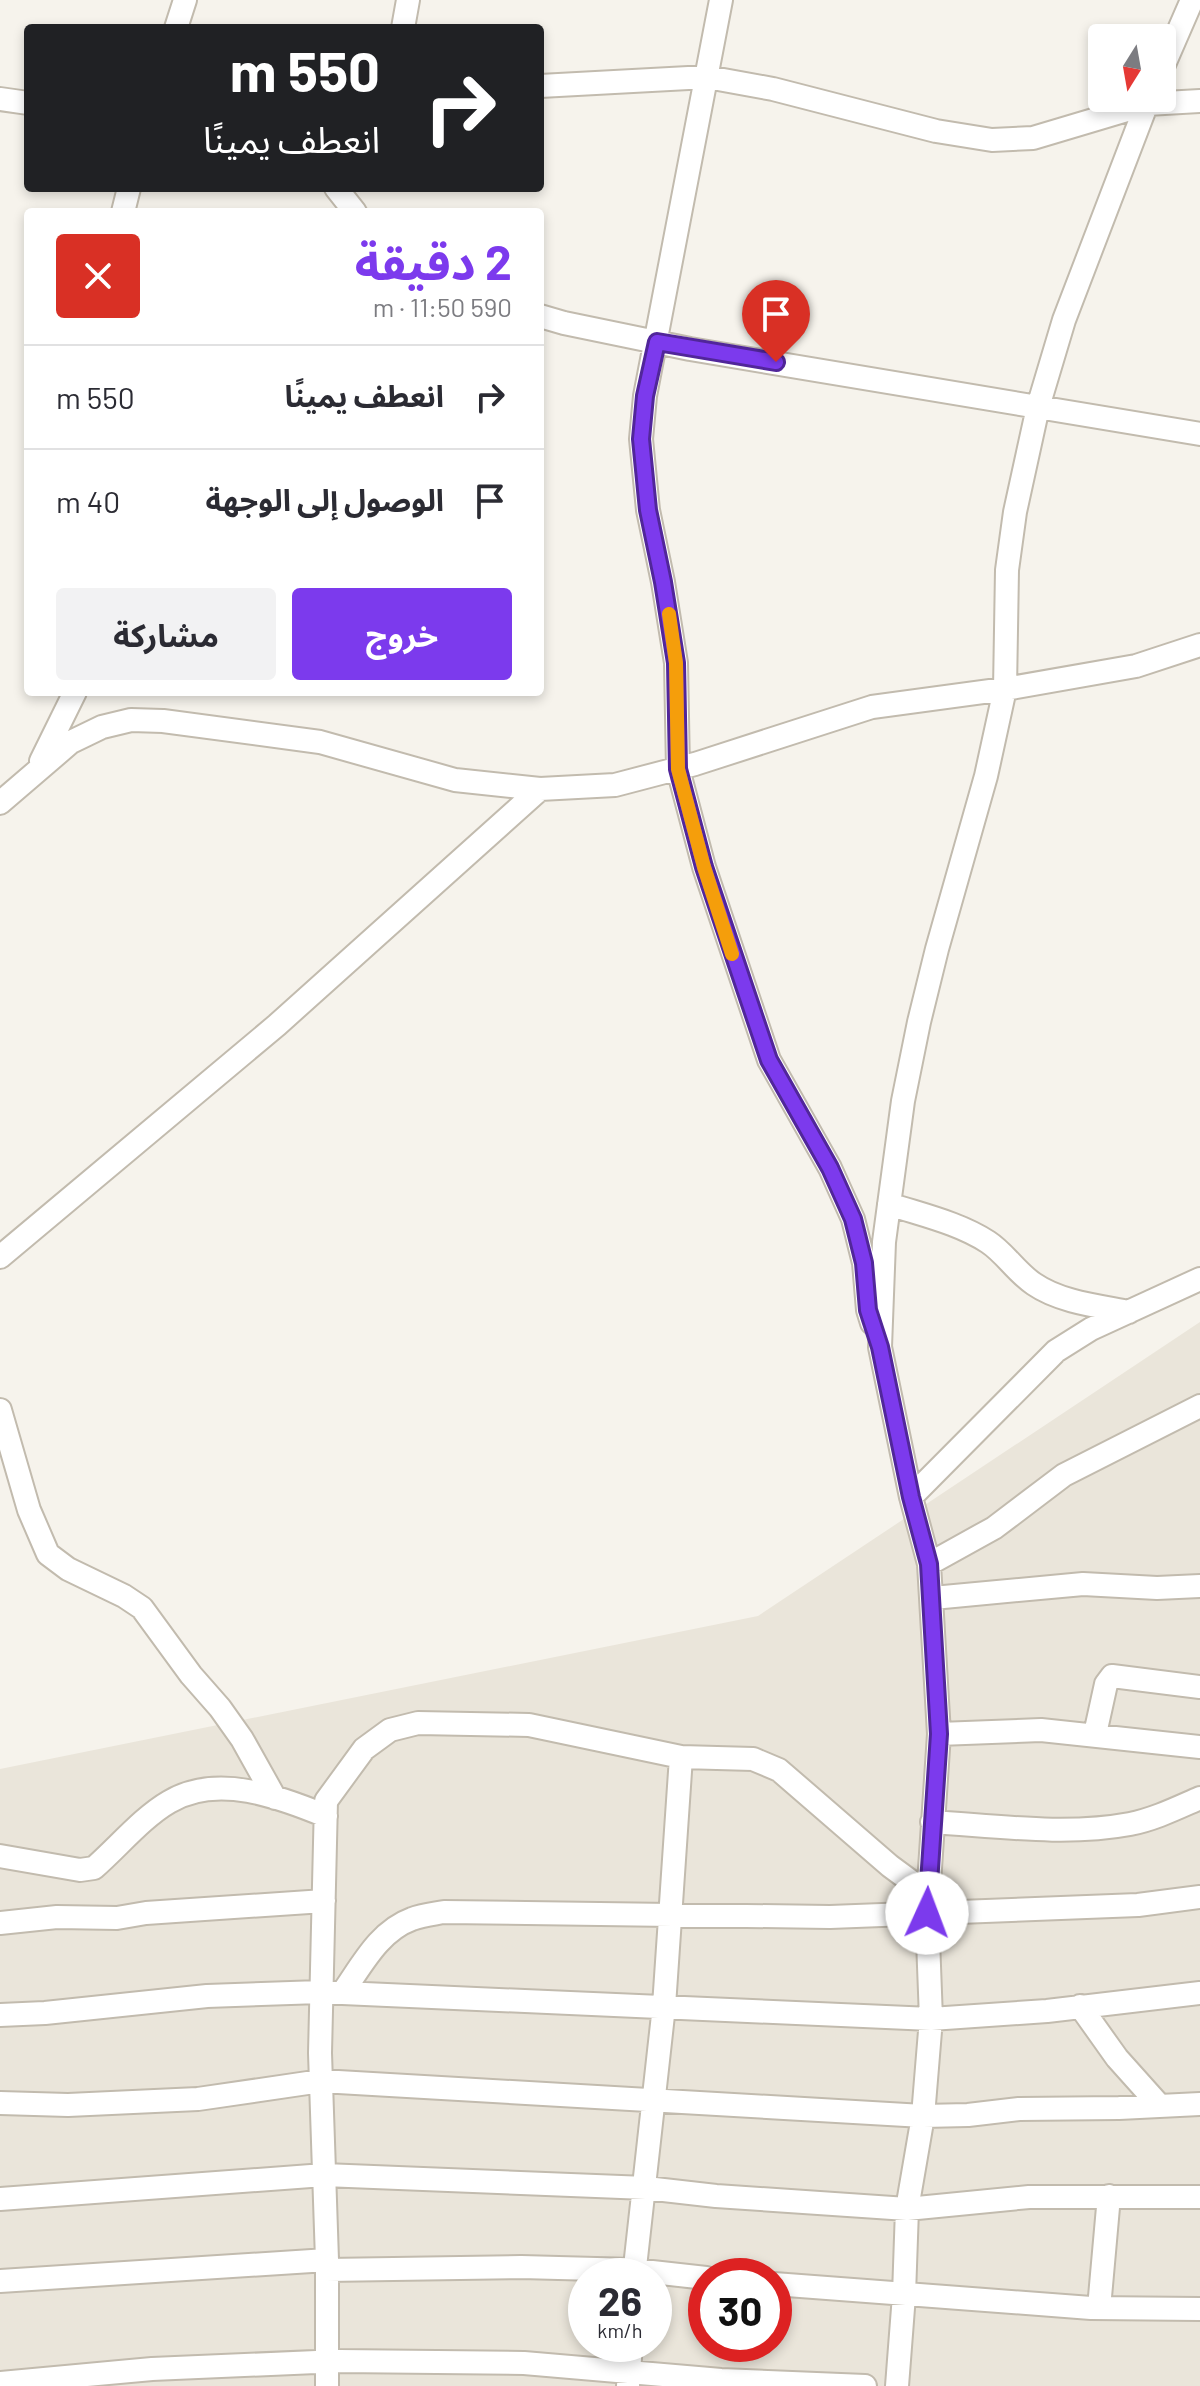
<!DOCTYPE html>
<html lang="ar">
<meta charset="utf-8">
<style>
:root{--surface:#fff;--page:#f2f2f3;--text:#2b2b33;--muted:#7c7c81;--line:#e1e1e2;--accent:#7c3aed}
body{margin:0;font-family:Barlow,"Noto Sans Arabic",sans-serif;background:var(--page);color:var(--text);direction:rtl;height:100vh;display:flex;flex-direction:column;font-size:30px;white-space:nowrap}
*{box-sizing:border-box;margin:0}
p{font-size:26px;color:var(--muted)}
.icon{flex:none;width:44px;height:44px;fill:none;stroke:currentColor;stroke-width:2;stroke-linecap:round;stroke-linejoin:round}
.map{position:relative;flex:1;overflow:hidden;direction:ltr}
.panel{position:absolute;left:24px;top:208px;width:520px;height:488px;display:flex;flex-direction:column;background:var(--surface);border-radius:8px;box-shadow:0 4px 12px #0003;direction:rtl}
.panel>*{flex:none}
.hud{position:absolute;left:24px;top:24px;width:520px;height:168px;border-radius:8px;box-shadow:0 4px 12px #0003;direction:rtl;background:#202124;color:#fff;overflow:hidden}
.needle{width:52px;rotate:191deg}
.tools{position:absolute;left:1088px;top:24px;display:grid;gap:16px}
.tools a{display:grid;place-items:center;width:88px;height:88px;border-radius:8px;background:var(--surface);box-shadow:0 4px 12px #0003;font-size:40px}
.speed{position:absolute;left:568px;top:2258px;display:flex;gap:16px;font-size:40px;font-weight:700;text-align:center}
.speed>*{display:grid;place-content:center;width:104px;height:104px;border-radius:50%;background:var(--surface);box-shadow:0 4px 12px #0003;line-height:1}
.speed small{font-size:20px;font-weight:400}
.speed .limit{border:12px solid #d22;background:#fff;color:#111}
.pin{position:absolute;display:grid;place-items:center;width:68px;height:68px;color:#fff;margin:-82px -34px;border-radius:50% 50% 50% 0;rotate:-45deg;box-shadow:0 0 8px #0007}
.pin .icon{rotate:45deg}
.me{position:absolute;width:88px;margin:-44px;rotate:2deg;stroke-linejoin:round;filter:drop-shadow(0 0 6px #0008)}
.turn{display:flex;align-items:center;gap:28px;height:168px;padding:0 32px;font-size:36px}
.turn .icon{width:104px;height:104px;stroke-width:2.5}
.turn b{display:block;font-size:56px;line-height:68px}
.round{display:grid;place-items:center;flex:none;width:84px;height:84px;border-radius:8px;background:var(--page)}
.summary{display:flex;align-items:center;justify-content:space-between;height:136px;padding:0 32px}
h1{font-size:48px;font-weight:700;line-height:60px;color:var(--accent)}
.action{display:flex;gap:16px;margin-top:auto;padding:16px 32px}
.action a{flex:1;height:92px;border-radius:8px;background:var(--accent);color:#fff;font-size:32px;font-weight:700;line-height:92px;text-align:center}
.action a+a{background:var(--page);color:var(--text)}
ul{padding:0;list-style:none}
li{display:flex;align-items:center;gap:24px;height:104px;padding:0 32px;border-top:2px solid var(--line)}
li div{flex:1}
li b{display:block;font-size:30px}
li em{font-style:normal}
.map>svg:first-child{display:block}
</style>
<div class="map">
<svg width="1200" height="2386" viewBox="0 0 1200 2386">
<rect width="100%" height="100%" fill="#f6f3ec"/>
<!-- residential -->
<path fill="#eae5da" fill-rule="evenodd" d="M1200,1322V2386H0V1769L758,1616ZM586,2276H654V2344H586ZM706,2276H774V2344H706Z"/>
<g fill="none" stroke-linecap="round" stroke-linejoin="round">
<!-- street casing -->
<g stroke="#c2bbae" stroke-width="26">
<path id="street" d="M721,0L645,396L641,439L648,510L663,582L676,663L678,769L704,867L769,1060L830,1168L853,1219L864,1263L868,1310L872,1323
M176,28L185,0
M403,28L408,0
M1162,69L1192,0
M540,86L707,77L773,89L936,131L992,140L1033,138L1147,104L1200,101
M0,99L28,103
M336,188L355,212
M123,212L129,188
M540,316L564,323L690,349L1200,434
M41,761L75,692
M0,803L71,742L102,727L131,720L163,721L320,742L455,780L540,789L615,785L695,764L872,707L1005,689L1136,666L1200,645
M889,1204C922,1215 959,1223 988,1242C1005,1253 1016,1272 1034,1284C1060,1302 1098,1306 1129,1312
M0,1257L277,1025L540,789
M0,1410L29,1510L48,1554L68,1569L124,1596L142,1608L191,1675L220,1708L242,1739L275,1798
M911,1497L1056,1351L1091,1329L1200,1279
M929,1564L994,1528L1064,1475L1200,1406
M933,1598L1083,1584L1157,1588L1200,1586
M939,1734L1041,1730L1200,1747
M1095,1734L1106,1684L1112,1676L1200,1687
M932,1822C997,1826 1066,1836 1130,1824C1155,1819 1177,1808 1200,1798
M0,1856L80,1870L94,1868C118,1847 143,1817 169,1802C217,1773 280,1797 326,1816
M0,1923L57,1917L117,1918L146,1913L324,1901
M343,1992C362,1965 379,1931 412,1919C422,1915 433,1914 444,1912L830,1917L1138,1905L1200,1897
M1080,2006L1117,2058L1160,2106
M0,2015L45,2013L207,1996L320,1992L931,2019L1047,2011L1200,1993
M0,2103L68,2105L198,2099L321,2081L923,2116L968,2115L1019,2109L1119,2108L1200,2104
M0,2199L324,2175L646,2188L716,2196L907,2209L1029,2197H1200
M327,2270L521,2267L634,2270L706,2278
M634,2276L664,2006L681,1757
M0,2281L327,2260
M774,2284L1091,2308L1200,2309
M1099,2308L1109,2196
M0,2383L152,2369L339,2361L524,2363L721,2380L865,2386
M327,2386V2260L320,2053L326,1801L364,1749L390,1730L418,1723L529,1725L681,1757L753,1759L779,1770L890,1866L928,1894
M628,2386L631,2344
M897,2386L904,2295L907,2209L923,2116L931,2019L927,1913L939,1734L929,1564L911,1497L880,1347L884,1242L903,1101L919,1022L937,949L986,776L1005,689L1007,570L1015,512L1038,407L1064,320L1149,98"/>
</g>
<!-- street -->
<use href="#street" stroke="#fff" stroke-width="22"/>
</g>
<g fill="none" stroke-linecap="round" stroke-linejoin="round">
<!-- route casing -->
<g stroke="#51269a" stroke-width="20">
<path id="route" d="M776,362L657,342L645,396L641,439L648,510L663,582L676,663L678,769L704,867L769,1060L830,1168L853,1219L864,1263L868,1310L880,1347L911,1497L929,1564L939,1734L927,1913"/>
</g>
<!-- route -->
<use href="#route" stroke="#7c3aed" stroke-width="14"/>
<!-- slow -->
<path stroke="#f59e0b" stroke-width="14" d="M669,614L676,663L678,769L704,867L732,954"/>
</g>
</svg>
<div class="tools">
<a><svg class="needle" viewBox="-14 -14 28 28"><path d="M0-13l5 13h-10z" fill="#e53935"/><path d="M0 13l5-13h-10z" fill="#7c7c81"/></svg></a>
</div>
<div class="speed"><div>26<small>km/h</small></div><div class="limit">30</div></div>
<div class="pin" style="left:776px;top:362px;background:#d93025"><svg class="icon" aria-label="arrive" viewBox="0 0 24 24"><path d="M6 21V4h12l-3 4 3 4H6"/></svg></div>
<svg class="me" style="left:927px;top:1913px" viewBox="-20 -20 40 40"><circle r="19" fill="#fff"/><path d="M0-13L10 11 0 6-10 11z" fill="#7c3aed"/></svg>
<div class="hud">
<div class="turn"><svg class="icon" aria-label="right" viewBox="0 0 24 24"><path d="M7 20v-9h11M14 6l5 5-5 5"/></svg><div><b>550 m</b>انعطف يمينًا</div></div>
</div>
<section class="panel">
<div class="summary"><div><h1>2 دقيقة</h1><p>590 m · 11:50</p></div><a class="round" style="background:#d93025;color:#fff"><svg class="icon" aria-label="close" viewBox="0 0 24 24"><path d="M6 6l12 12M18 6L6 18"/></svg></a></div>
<ul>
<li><svg class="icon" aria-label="right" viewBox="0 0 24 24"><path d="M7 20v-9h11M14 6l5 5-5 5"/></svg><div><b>انعطف يمينًا</b></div><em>550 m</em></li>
<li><svg class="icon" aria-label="arrive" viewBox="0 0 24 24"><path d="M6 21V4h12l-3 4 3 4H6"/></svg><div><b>الوصول إلى الوجهة</b></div><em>40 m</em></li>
</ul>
<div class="action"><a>خروج</a><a>مشاركة</a></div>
</section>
</div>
